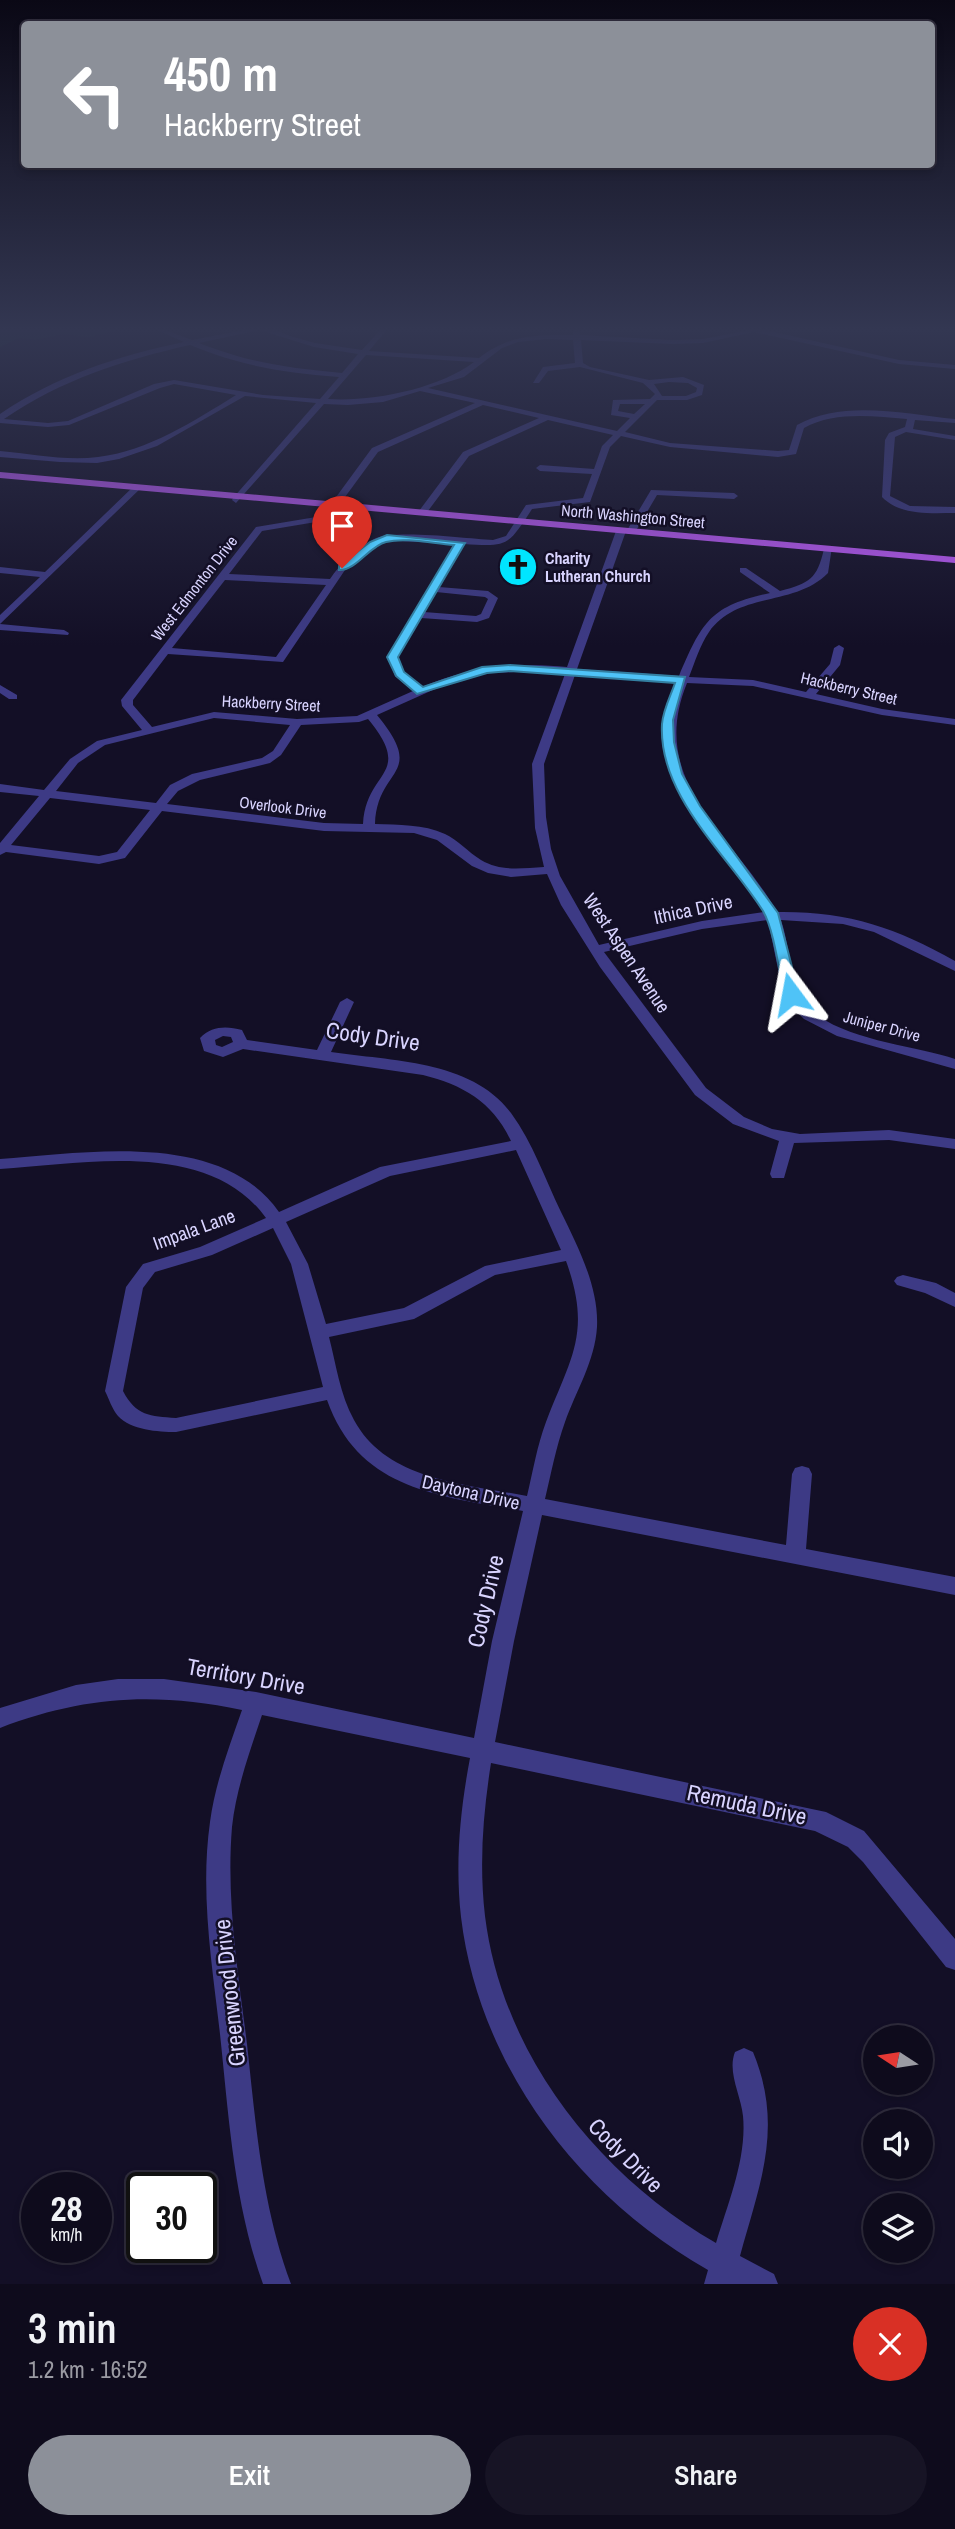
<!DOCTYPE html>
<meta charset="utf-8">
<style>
:root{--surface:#0e0b1c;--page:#171425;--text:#f1f3f6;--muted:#9b9ba3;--line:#2e2b3b;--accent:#8c9099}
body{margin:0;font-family:"Archivo Narrow",sans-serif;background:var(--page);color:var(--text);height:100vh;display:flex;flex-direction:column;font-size:26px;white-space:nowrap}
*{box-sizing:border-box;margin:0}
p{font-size:23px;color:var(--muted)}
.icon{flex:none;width:38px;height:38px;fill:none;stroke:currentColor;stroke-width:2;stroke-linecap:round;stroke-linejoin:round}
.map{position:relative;height:2284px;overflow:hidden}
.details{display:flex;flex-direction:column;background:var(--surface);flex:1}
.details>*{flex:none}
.hud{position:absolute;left:21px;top:21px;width:914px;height:147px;border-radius:7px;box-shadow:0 4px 10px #0003,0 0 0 2px var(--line);background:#8c9099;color:#fff;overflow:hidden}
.needle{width:46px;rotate:282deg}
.fabs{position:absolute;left:863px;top:2025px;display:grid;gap:14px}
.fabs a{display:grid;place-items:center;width:70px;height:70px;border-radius:50%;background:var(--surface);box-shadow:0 4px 10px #0003,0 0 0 2px var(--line);font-size:35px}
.speed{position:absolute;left:21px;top:2172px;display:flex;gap:14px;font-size:35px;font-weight:700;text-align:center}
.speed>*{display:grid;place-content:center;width:91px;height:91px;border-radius:50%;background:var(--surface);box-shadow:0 4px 10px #0003,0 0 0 2px var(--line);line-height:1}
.speed small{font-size:18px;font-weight:400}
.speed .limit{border:4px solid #111;border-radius:10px;background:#fff;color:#111}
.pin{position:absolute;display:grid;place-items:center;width:60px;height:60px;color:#fff;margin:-72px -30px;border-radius:50% 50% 50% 0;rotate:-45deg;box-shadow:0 0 7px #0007}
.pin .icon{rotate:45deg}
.me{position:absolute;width:77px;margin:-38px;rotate:347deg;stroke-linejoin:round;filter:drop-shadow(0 0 5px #0008)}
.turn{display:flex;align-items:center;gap:24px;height:147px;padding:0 28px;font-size:32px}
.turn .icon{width:91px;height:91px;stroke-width:2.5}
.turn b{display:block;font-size:49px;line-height:60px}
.round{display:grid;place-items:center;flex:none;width:74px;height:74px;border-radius:37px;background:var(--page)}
.overview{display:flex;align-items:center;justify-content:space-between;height:119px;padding:0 28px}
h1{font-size:42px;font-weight:600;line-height:52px}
.primary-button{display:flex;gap:14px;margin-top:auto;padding:14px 28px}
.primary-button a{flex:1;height:80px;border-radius:42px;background:var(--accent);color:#fff;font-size:28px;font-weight:600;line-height:80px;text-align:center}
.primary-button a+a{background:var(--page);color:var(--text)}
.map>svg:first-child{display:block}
</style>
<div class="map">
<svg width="955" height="2284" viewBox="0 0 955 2284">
<rect width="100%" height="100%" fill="#130f26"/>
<!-- green -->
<path fill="#12302f" d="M0,327H134L88,337L63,334L35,340L19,338L0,347Z"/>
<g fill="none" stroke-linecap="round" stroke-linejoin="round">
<!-- minor -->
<path fill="#3d3a85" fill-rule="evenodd" d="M150,327H158L192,340L258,327H269L290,336L315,343L362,350L383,327H389L369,351L479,358C510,334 536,335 573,335V327H579L580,335L672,340L703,339L765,327L761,329L899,360L955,365V369L899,364L754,332L703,343L672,344L581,340L583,363L590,367L649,380L683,377L704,385L702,395L687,400H657L625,432L670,443L778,451L789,450L797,425C843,399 905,414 955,419V423L915,420L913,429L955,436V440L906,432L895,437L890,496L910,506L955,507V513C930,513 901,516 882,497L885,440L889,433L905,427L907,419C873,416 834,411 804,428L796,454L778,457L670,447L621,436L610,447L590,502L532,509C508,546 508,547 464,544L439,587L488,591L498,598L489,618L477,622L421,618L398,657L404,673L422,687C468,667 517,662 567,667L616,531L621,528L626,531L577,669L679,676C702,622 710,606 770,593L740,572V568H746L780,591C810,583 817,579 824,549L832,547L828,573C795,607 738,591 709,632C700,645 695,662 689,677L753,680L806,692L830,664L834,648L839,645L844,648L840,665L816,694L882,709L955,719V725L882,715L753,686L687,683C646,783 734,835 777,912C847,911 895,927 955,961V971L874,932L843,924L781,920C789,944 789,970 799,993C819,1039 912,1044 955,1059V1069L837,1036L804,1019L792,1007L781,984L768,920L702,929L604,952L706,1088L744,1117L772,1129L800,1134L889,1130L955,1139V1149L889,1140L794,1143L784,1178H772L770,1174L779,1141L733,1124L695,1095L600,967L561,905L547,874L511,877L488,873L472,866L437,840L414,833L324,831L162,811L125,858L99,864L6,852L0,855V843L39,796L0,792V784L44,790L70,759L97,741L142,730L122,706L121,700L256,527L316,517L331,504L372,448L475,403L420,391L383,402L348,405L324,404L236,503L232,500L233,498L316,403L245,396L157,446L119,459L97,463L60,462L0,457V451C32,454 66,461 98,457C148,451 194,421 236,395L174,384L160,388L69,425L48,427L0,423V414C56,376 117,356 184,342ZM260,330L314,347L358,354L342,373C288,368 250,363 199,343ZM547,339L573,340L575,363L543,367L533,383H539L548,371L580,367L643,383L655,394L650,399L613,400L611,415L630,418L617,431L428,388L464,377L502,348L518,342ZM190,345C245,367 281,372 339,377L320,399L263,395L174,380L154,384L68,421L48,423L4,419C61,380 123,360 190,345ZM366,355L474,362C438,389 372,402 328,399ZM669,382L688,383L697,388L696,392L686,396H662L654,384ZM620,404H645L634,414L618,411ZM483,405L539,418L463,452L419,511V515H425L469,456L548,420L613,435L602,446L594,469L540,465L536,468L540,471L592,474L583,498L526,505L506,536L493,540C467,539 396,529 374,539C357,547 340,564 330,579L229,574L262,531L322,521L337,508L378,452ZM398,541L455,544L388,657L395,676L413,691L357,716L297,719L214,712L152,727L133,705V700L168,654L283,662L345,570L380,543ZM225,580L326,585L276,657L172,648ZM436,592L485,597L488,599L481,614L476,616L424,612ZM544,671L565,674L532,764L535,828L544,867C522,868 501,872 481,860C468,852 458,840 445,834C423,824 399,825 375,824C377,766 428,777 377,715L444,685L487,673ZM575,675L676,683C634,783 721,835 764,912L702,921L599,945L560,876L551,849L546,817L544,764ZM214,718L290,725L273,751L262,758L192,774L170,785L156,803L56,791L78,763L105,745ZM368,719C415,776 366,769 363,824L324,823L167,804L178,791L200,780L270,763L281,755L301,725L359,722ZM50,798L150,810L117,852L99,856L11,845Z
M135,485L142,487L0,624L64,630L69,633L68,635L0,630V615L40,577L0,573V567L45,572Z
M651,490L734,493L738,496L734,499L657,495L634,534H628L626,532Z
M0,685L17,695V699H9L0,693Z
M347,998L354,1002L331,1052C391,1061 472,1060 511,1113C533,1143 545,1179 561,1212C578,1247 599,1287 597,1327C595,1361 576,1391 565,1422C556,1447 551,1474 545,1499L786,1545L792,1474L795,1468L802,1466L809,1468L812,1474L806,1549L955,1577V1595L542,1515L514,1641L495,1742L826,1812L864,1831L955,1939V1970L946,1967L863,1862L848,1847L815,1831L491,1763C483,1814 479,1864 485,1916C502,2054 598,2175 716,2243C728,2203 747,2158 743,2116C741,2095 727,2072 735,2052L744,2048L753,2052C784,2127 760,2183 740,2256L774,2274L778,2284H704L708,2270C579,2197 479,2066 461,1917C455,1863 460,1811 470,1758L262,1715C250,1751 236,1789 232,1827C226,1900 238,1972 247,2044C256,2126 262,2206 291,2284H263C234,2203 229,2119 220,2034C212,1964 200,1893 210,1822C215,1784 229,1747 242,1710C155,1692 84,1696 0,1728V1708L76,1685L118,1679H164L256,1692L474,1738L492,1641L523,1511C441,1496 359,1491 327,1400L176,1432C158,1432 131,1430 118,1416C112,1409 109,1399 105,1391L126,1287L143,1264L200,1247L266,1218C208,1138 83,1164 0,1169V1159C85,1153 221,1129 279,1212L380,1167L511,1141C493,1102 463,1085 423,1075L243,1049L223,1057L204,1051L200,1038C212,1026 226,1026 242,1030L247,1040L317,1050L340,1002ZM223,1036L231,1037L233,1042L222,1047L216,1045L215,1040ZM516,1150L561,1250L485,1266L404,1308L326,1324L308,1264L286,1222L390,1176ZM273,1228L291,1264L323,1387L176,1418C150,1416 136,1416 123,1391L143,1288L155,1272L212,1255ZM566,1261C592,1333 571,1357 546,1422C537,1446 533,1471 527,1496C466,1484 387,1481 354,1420C340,1395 336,1364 329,1337L414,1319L495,1275Z
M903,1275L936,1283L955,1293V1307L925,1293L897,1285L894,1281L897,1277Z"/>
<!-- major -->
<path fill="#c25bff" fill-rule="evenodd" d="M0,472L955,557V563L0,478Z"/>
</g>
<!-- sky -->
<linearGradient id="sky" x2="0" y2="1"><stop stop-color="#0a0815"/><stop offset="0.51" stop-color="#333752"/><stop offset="1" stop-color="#333752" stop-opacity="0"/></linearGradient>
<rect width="955" height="646" fill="url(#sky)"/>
<!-- route -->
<path fill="#4fc3f7" stroke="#337fa1" stroke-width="2" d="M387,535L465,543L398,657L404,672L423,687L482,667L510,665L685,677L673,720L674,742L682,774L700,806L778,913L799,994L796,997L784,994C779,971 774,930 763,911C727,854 658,796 662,724C663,710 671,695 675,683L510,671L487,673L417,694L396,676L387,657L454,545C434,544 406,537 386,542C369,546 356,571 339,570V566L370,542Z"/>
<!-- icons -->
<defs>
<g id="church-disc" transform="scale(2.0125)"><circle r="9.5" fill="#00e5ff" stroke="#130f26"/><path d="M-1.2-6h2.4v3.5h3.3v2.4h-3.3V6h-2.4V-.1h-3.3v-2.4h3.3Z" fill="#111"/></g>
</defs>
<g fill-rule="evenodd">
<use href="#church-disc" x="518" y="567"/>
</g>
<g text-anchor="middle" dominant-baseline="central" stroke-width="5" stroke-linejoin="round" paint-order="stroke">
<!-- far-street labels -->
<g font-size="16" fill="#d9d4ff" stroke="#130f26">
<text transform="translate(633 516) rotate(5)">North Washington Street</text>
<text transform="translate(194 588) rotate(-52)">West Edmonton Drive</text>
<text transform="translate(849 688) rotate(13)">Hackberry Street</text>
<text transform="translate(271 703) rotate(3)">Hackberry Street</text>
<text transform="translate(283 807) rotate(7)">Overlook Drive</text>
<text transform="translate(882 1026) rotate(15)">Juniper Drive</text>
</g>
<!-- far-poi labels -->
<g font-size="16" font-weight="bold" fill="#d9d4ff" stroke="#130f26" text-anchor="start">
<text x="545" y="558">Charity<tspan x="545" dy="18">Lutheran Church</tspan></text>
</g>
<!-- street labels -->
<g font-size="19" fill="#d9d4ff" stroke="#130f26">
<text transform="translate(693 909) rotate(-12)">Ithica Drive</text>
<text transform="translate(627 953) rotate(56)">West Aspen Avenue</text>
<text transform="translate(194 1229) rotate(-20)">Impala Lane</text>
<text transform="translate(471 1492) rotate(13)">Daytona Drive</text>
</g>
<!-- near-street labels -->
<g font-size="23" fill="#d9d4ff" stroke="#130f26">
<text transform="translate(373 1036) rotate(8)">Cody Drive</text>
<text transform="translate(485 1601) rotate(-77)">Cody Drive</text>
<text transform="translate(246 1676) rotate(10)">Territory Drive</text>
<text transform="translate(747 1804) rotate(12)">Remuda Drive</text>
<text transform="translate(229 1993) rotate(-96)">Greenwood Drive</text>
<text transform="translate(626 2155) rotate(45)">Cody Drive</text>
</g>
</g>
</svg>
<div class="fabs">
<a><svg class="needle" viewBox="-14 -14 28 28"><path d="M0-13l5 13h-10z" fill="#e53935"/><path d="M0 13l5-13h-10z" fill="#9b9ba3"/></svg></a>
<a><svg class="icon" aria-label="sound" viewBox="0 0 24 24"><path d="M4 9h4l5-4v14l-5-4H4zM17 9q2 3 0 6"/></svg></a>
<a><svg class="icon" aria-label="layers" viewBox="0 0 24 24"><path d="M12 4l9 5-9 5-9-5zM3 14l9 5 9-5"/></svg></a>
</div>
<div class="speed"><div>28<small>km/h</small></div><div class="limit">30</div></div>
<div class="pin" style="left:342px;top:568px;background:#d93025"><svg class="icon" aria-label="arrive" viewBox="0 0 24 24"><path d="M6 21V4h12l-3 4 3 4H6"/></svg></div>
<svg class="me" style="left:791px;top:994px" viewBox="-20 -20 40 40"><path d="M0-17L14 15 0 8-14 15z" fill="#4fc3f7" stroke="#fff" stroke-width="4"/></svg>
<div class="hud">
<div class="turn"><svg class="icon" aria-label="left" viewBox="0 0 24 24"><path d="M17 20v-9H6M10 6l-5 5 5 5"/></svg><div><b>450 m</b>Hackberry Street</div></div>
</div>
</div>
<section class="details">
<div class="overview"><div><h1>3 min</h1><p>1.2 km · 16:52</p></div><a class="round" style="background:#d93025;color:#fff"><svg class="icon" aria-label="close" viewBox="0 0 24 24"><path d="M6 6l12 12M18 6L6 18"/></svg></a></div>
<div class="primary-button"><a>Exit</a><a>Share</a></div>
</section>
